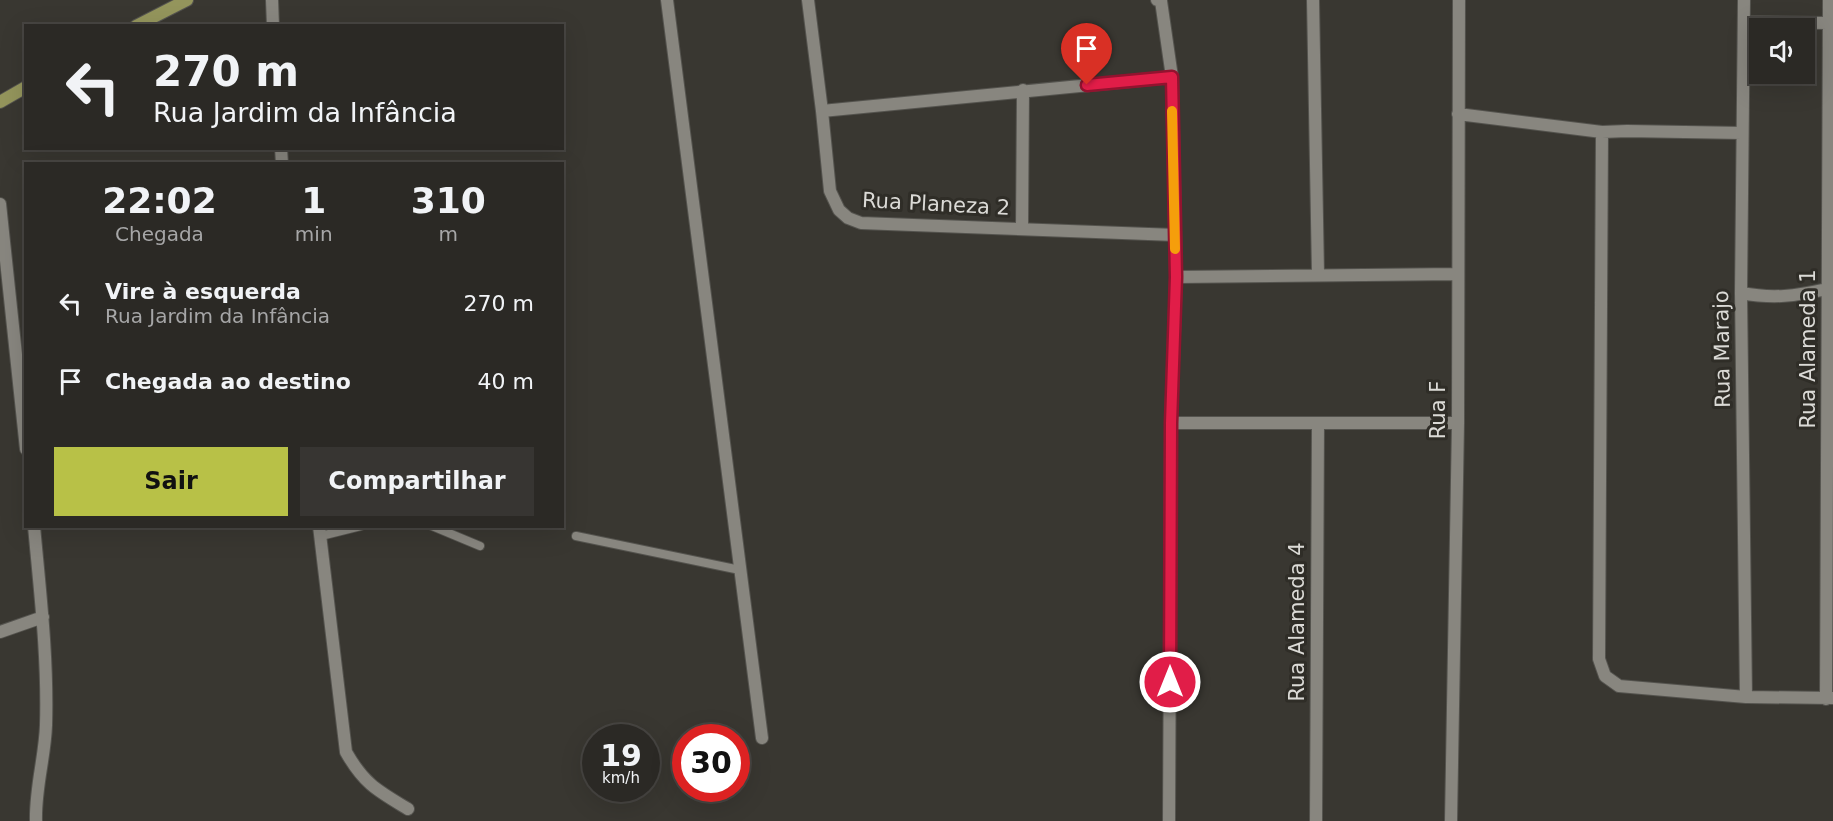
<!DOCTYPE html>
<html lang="pt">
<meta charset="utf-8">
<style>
:root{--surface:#2b2925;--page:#373532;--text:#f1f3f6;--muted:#a6a6a7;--line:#474542;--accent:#b8c147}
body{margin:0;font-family:"DejaVu Sans",sans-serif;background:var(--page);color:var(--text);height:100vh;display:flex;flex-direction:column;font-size:22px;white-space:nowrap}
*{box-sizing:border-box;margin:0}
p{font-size:20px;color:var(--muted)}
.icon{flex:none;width:33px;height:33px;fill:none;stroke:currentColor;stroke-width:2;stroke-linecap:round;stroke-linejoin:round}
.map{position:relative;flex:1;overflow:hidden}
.sheet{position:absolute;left:24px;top:162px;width:540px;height:366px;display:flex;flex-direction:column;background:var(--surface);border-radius:0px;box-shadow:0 6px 24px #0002,0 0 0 2px var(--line)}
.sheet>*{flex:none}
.banner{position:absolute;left:24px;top:24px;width:540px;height:126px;border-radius:0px;box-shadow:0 6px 24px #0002,0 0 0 2px var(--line);background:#2b2925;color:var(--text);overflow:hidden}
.buttons{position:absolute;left:1749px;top:18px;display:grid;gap:12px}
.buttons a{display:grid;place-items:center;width:66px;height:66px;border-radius:0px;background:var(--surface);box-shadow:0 6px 24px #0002,0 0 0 2px var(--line);font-size:30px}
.speed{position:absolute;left:582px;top:724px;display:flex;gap:12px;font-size:30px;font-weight:700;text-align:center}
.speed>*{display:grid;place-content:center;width:78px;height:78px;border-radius:50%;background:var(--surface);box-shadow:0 6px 24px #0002,0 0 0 2px var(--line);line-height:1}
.speed small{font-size:15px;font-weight:400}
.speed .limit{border:9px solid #d22;background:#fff;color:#111}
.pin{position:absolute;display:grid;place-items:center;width:51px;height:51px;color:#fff;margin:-62px -26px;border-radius:50% 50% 50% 0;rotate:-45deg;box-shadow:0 0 6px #0007}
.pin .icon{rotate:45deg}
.me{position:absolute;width:66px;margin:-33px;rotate:0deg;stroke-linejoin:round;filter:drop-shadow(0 0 4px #0008)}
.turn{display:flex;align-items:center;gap:21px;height:126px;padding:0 30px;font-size:27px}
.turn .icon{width:78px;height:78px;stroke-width:2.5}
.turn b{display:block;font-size:42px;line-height:51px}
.eta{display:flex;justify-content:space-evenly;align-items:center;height:102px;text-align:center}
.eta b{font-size:36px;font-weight:800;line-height:42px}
.action{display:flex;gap:12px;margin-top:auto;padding:12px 30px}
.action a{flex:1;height:69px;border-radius:0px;background:var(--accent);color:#111;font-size:24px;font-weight:800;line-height:69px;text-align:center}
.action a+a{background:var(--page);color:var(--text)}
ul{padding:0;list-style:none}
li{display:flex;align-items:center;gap:18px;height:78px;padding:0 30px}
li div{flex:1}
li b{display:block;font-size:22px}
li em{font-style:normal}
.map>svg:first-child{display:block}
</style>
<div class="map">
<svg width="1833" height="821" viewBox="0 0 1833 821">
<rect width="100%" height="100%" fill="#393731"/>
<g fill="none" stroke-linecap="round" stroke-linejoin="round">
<!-- lane casing -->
<g stroke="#54534e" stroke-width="10">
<path id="lane" d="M432,526L480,546
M321,536L361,526
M576,536L740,570"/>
</g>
<!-- street casing -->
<g stroke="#54534e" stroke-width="14">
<path id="street" d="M272,0L273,26
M667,0L762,738
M808,0L822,111L830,191L839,210L848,218L861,223L1175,235
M1157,0L1161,1L1172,77L1176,277L1171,423L1169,821
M1313,0L1318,274
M1744,0L1741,293L1746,697
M1745,22L1829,23
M822,111L1172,77
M1458,114L1602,132L1627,131L1742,133
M1602,132L1599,659L1605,676L1619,686L1746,697L1833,698
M281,148L282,164
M0,204L26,449
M1022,228L1023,90
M1176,277L1457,274
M1741,293C1774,299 1795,296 1827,289
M1171,423H1458
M34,526C40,592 48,658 46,725C45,757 35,788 36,821
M319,526L346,752C364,784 378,791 408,809
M0,632L43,617
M1826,699L1829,0
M1316,821L1318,423
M1451,821L1458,423L1459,0"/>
</g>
<!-- secondary casing -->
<g stroke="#54534e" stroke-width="14">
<path id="secondary" d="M136,26L187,0
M0,102L26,87"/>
</g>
<!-- lane -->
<use href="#lane" stroke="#88867f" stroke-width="8"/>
<!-- street -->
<use href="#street" stroke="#88867f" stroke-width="12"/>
<!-- secondary -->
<use href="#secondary" stroke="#94955c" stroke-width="12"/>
</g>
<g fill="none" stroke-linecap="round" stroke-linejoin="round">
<!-- route casing -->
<g stroke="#92132f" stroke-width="15">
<path id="route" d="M1087,85L1172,77L1176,277L1171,423L1170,682"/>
</g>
<!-- route -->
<use href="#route" stroke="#e11d48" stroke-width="10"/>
<!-- slow -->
<path stroke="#f59e0b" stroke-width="10" d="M1172,111L1175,249"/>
</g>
<g text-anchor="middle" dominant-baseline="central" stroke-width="6" stroke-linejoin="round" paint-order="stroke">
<!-- street labels -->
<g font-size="21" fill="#dbdad6" stroke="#2f2d27">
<text transform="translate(936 204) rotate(3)">Rua Planeza 2</text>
<text transform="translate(1722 349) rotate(-91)">Rua Marajo</text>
<text transform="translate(1808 349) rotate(-90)">Rua Alameda 1</text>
<text transform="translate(1438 410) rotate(-90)">Rua F</text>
<text transform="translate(1297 622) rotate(-90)">Rua Alameda 4</text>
</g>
</g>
</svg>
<div class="buttons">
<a><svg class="icon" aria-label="sound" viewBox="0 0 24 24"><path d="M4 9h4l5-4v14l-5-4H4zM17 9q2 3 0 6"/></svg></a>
</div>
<div class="speed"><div>19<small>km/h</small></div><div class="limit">30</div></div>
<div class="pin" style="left:1087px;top:85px;background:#d93025"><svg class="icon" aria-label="arrive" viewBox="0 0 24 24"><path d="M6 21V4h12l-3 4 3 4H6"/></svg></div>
<svg class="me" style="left:1170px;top:682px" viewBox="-20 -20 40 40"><circle r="17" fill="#e11d48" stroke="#fff" stroke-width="3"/><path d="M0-11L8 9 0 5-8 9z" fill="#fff"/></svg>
<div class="banner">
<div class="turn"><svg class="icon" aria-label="left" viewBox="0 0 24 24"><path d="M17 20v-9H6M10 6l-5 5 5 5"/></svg><div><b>270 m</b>Rua Jardim da Infância</div></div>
</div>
<section class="sheet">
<div class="eta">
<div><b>22:02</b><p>Chegada</p></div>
<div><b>1</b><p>min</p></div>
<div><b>310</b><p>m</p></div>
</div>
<ul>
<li><svg class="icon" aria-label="left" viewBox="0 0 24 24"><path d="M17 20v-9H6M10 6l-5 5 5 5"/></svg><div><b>Vire à esquerda</b><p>Rua Jardim da Infância</p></div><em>270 m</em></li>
<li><svg class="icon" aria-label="arrive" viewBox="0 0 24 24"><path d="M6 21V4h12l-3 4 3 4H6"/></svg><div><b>Chegada ao destino</b></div><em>40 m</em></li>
</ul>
<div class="action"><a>Sair</a><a>Compartilhar</a></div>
</section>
</div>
